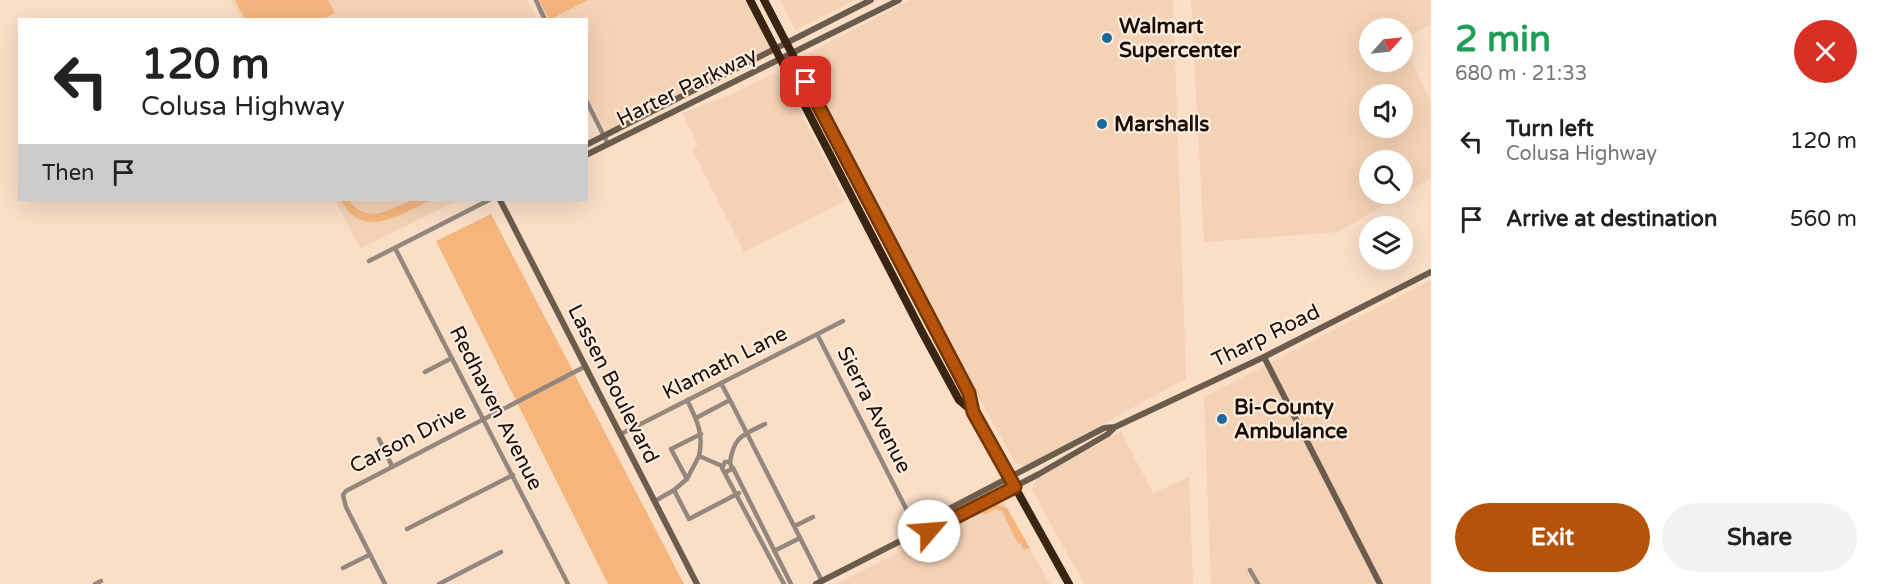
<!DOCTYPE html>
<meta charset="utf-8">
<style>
:root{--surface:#fff;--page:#f2f2f2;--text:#222;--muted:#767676;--accent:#b45309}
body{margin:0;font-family:"Varela Round",sans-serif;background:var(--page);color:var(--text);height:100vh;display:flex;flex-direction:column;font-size:22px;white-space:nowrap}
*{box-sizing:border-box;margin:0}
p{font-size:20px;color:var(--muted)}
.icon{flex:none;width:33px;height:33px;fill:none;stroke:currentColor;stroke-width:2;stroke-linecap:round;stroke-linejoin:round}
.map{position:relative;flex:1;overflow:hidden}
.sheet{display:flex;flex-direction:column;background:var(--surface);width:450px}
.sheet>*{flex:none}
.banner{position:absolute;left:18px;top:18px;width:570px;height:183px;border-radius:0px;box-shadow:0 6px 24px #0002;background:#fff;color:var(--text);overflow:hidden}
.needle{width:39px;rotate:63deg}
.tools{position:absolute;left:1359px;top:18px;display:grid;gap:12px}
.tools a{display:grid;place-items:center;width:54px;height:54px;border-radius:50%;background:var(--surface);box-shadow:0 6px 24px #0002;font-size:30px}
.pin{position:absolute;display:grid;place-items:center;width:51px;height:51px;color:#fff;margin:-26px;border-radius:12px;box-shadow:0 3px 9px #0006}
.me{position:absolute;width:66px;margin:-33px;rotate:63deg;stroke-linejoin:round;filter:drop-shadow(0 0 4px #0008)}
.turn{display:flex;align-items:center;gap:21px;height:126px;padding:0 24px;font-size:27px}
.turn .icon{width:78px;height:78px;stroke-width:2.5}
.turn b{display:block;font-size:42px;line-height:51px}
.then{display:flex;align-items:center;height:57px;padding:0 24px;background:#0003;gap:12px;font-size:22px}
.round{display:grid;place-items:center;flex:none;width:63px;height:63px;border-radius:32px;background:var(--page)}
.head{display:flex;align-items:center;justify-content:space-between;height:102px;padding:0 24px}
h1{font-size:36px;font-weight:700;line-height:45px;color:#1e9e55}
.action{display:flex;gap:12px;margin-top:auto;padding:12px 24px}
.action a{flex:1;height:69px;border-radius:36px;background:var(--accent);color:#fff;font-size:24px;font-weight:700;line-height:69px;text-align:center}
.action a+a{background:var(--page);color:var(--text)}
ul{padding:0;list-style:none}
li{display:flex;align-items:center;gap:18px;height:78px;padding:0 24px}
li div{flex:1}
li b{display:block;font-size:22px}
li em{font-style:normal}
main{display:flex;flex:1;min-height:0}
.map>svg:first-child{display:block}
</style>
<main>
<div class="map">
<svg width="1431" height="584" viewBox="0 0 1431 584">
<rect width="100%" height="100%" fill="#fadec6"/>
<!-- built -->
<path fill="#f4d2b5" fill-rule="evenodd" d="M231,0H527L537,19H241Z
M588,0H745L770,48L606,132L587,94L586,20H549Z
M781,0H854L795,30Z
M910,0H1173L1186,379L1025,466L1015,462L943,334L804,60L805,55Z
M1191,0H1431V25L1403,39L1402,28H1370V62H1402L1403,42L1431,103V178L1338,232L1204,242ZM1370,94H1402V128H1370ZM1370,160H1402V194H1370Z
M773,74L782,77L846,200L744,252L692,149L698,145L682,113L736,92Z
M335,200H458L360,249Z
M1431,280V584H1211L1204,397Z
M1121,432L1153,493L1189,477L1193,584H1084L1032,490L1037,478Z
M998,502L1004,503L1050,584H836Z"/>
<!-- green -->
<path fill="#f5b57d" d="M235,0H328L335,13L323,19H245Z
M539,0H588L549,20Z
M341,200H349C367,225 388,210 410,201C416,199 423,199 430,200C400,215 362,241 341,200Z
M491,214L684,584H608L436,241Z
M994,503L1007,508L1030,548L1024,550L1020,543L1018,544L1002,511L995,509L984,515L981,510Z"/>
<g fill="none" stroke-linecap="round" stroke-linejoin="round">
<!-- street -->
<path stroke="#93877e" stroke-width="4.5" d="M536,0L545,20
M586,100L608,144
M395,248L568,584
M369,261L489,200
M817,334L918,532
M425,372L452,358
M721,383L730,400
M687,400C697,420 704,434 699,456L722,466
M696,418L730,400L822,581
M621,434L843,321
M379,439L392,466
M699,456L687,479L671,449L701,434
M730,462C734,436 743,435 765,424
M733,468L791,584
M726,472L732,469L730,462H725L722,468L784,584
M687,479L674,490L689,519L739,493
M655,501L674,490
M795,526L813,517
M407,529L513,475
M774,551L800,538
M343,568L369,555
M1250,570L1258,584
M95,584L101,581
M385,584L346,507L343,495L346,491L586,366
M439,584L501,552"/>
<!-- secondary -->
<path stroke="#6c5c4e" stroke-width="6" d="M586,145L871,0
M586,155L899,0
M500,200L697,584
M1264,357L1380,584
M918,532L924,522L1104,428L1115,427
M816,584L918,532L929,531L1039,474L1108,434L1115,427L1264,357L1431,272"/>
<!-- highway -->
<path stroke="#392512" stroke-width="8" d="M750,0L922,332L959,400L973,412
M764,0L969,394L973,412L1069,584"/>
</g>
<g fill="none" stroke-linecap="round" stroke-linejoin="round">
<!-- route casing -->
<g stroke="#753606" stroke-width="15">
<path id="route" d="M806,82L969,393L973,412L1015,487L929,531"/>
</g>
<!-- route -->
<use href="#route" stroke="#b45309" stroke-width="10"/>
</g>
<!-- markers -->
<g fill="#1a6a9c" stroke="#feeddf" stroke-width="2">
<circle cx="1107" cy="38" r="6"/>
<circle cx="1102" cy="124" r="6"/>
<circle cx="1222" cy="419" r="6"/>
</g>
<g text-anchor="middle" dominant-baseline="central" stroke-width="4.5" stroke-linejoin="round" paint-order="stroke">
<!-- poi labels -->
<g font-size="21" font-weight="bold" fill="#180f07" stroke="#feeddf" text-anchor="start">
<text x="1119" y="26">Walmart<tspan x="1119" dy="24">Supercenter</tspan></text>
<text x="1114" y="124">Marshalls</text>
<text x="1234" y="407">Bi-County<tspan x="1234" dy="24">Ambulance</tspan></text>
</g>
<!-- street labels -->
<g font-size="21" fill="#180f07" stroke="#feeddf">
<text transform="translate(687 87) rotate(-26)">Harter Parkway</text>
<text transform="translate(1266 336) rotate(-26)">Tharp Road</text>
<text transform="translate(725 363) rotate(-27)">Klamath Lane</text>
<text transform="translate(613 384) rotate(63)">Lassen Boulevard</text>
<text transform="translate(496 408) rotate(63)">Redhaven Avenue</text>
<text transform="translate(874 410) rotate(63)">Sierra Avenue</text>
<text transform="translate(408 439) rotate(-27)">Carson Drive</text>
</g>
</g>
</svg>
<div class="tools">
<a><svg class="needle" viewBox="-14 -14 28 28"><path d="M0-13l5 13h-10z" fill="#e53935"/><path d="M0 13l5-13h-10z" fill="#767676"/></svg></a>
<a><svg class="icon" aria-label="sound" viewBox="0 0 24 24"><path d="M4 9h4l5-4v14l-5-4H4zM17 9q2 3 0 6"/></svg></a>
<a><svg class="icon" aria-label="search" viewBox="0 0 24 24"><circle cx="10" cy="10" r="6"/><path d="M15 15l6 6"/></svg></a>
<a><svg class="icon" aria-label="layers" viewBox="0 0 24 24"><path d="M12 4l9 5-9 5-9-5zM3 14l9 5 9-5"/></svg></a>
</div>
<div class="pin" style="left:806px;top:82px;background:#d93025"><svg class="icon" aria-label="arrive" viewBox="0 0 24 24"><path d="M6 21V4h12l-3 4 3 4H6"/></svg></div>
<svg class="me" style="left:929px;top:531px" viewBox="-20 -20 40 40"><circle r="19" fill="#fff"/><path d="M0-13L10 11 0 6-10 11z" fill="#b45309"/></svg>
<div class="banner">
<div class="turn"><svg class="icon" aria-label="left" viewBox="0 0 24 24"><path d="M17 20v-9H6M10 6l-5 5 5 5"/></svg><div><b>120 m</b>Colusa Highway</div></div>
<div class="then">Then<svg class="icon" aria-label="arrive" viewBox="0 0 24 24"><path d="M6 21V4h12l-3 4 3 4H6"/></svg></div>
</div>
</div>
<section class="sheet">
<div class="head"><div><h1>2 min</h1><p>680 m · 21:33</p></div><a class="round" style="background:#d93025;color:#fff"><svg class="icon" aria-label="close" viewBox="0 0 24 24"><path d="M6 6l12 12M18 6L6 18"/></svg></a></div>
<ul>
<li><svg class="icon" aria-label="left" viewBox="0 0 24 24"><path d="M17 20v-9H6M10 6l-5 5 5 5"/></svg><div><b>Turn left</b><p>Colusa Highway</p></div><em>120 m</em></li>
<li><svg class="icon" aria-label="arrive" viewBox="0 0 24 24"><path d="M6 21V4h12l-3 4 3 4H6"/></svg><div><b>Arrive at destination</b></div><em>560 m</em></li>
</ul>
<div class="action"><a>Exit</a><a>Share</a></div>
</section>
</main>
